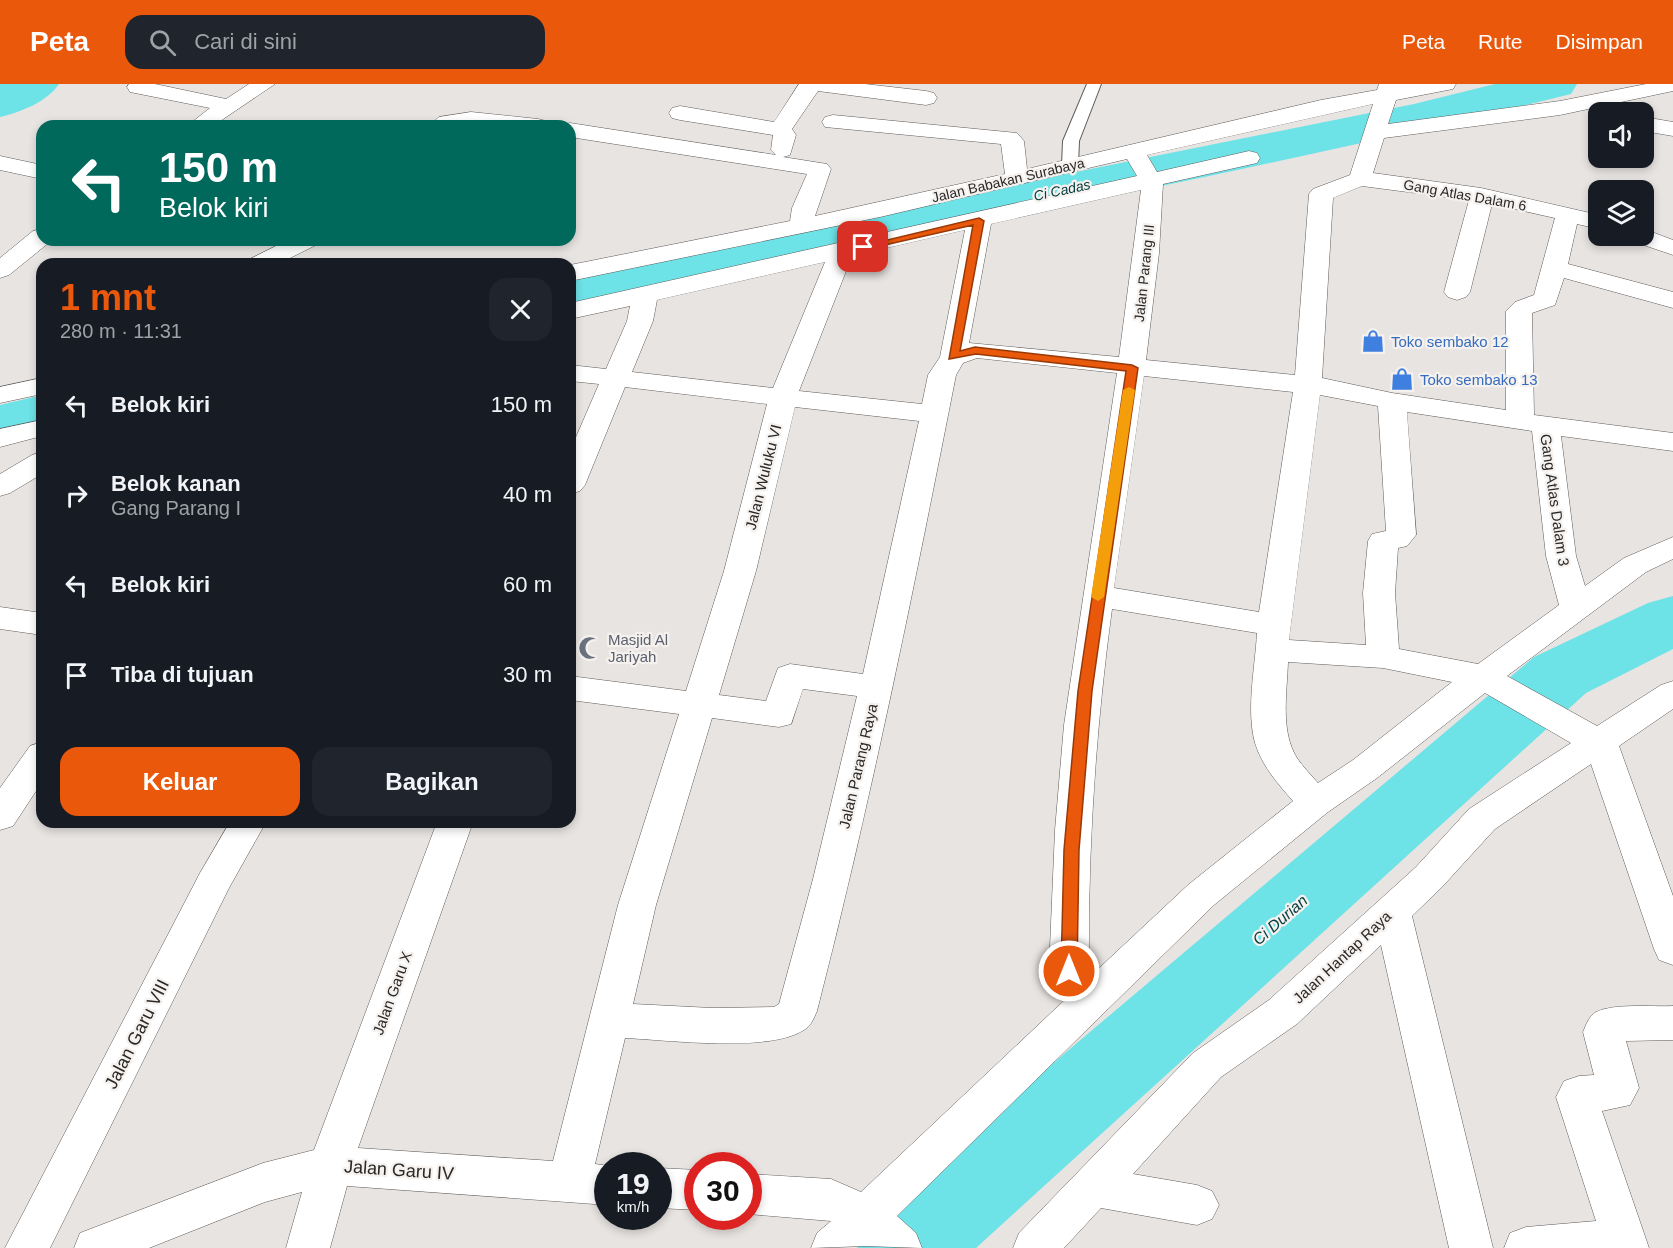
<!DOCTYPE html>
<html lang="id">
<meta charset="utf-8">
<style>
:root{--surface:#171b24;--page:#20242c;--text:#f1f3f6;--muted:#9ea1a6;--accent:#ea580c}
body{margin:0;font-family:Arial,sans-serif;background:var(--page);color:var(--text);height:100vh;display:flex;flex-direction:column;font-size:22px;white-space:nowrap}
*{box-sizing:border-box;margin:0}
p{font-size:20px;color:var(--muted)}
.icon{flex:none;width:33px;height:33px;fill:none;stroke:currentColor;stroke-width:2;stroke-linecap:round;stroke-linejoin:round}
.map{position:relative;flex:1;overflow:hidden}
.side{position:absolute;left:36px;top:174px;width:540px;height:570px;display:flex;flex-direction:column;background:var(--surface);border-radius:18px;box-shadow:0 3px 9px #0003}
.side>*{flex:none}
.banner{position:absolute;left:36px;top:36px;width:540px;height:126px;border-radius:18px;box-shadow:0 3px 9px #0003;background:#00695c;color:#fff;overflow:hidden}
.buttons{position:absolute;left:1588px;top:18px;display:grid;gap:12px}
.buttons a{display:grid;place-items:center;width:66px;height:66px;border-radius:12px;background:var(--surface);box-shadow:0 3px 9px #0003;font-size:30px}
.speed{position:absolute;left:594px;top:1068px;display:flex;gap:12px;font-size:30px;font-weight:700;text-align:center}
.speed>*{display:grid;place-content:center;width:78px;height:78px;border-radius:50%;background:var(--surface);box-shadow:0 3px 9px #0003;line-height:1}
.speed small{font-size:15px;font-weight:400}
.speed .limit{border:9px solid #d22;background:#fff;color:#111}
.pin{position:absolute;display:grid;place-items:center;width:51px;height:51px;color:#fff;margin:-26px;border-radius:12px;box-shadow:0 3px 9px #0006}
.me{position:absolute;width:66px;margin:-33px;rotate:0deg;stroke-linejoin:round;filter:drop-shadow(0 0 4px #0008)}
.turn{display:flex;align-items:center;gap:21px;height:126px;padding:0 24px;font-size:27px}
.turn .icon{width:78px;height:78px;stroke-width:2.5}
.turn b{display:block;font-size:42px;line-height:51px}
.round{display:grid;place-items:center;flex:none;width:63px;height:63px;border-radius:18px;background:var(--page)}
.overview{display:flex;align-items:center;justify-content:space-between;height:102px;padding:0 24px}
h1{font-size:36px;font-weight:700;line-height:45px;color:var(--accent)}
.action{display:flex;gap:12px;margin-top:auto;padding:12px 24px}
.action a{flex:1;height:69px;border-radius:18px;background:var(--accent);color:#fff;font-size:24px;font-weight:700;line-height:69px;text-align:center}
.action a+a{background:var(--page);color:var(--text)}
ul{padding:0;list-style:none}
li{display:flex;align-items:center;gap:18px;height:90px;padding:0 24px}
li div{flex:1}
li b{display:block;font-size:22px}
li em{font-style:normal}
header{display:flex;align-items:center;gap:36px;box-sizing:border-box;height:84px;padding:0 30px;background:var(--accent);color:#fff}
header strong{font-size:28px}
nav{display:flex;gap:33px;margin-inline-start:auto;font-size:21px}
.search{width:420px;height:54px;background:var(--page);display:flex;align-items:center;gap:15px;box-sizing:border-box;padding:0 21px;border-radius:18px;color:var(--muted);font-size:22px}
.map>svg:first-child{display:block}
</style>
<header>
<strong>Peta</strong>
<div class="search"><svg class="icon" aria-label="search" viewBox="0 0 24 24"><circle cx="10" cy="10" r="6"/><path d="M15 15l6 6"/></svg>Cari di sini</div>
<nav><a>Peta</a><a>Rute</a><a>Disimpan</a></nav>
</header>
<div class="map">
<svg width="1673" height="1164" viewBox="0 0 1673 1164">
<rect width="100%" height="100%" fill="#e8e4e1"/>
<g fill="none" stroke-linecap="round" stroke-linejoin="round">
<!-- river -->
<path fill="#6de2e7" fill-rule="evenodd" d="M0,0H59C47,18 21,28 0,33Z
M1495,0H1577L1571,10C1239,92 903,151 570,227V193L753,153L1414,20Z
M42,311V347L0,357V321Z
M1673,512V565L1586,609L976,1164H857L872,1132L1534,573L1648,519Z"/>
<!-- lane casing -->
<g stroke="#5f5b59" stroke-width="2">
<path id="lane" d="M1087,0H1101L1079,57L1078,81L1070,86L1062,81L1063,57Z"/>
</g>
<!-- street casing -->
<g stroke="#5f5b59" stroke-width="1">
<path id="street" d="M129,0H155L226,15L249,0H275L213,42H187L210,24L130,8L127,3Z
M799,0H865L926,7L934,9L937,14L934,19L926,21L818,7L792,45L796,51L790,71L783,73L827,80L831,85L815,132L1005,90L1001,60L825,43L822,38L825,33L833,31L1017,49L1024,57L1027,85L1321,16L1377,6L1379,0H1456L1453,5L1396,16L1388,40L1560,17L1646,0H1673V7L1560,31L1384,54L1373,89L1481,104L1599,131V145L1577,140L1568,180L1673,208V224L1564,194L1555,221L1532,229L1534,331L1673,349V367L1561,352L1576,472L1585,502L1624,474L1673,453V475L1646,488L1507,592L1597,642L1661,601L1673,597V625L1619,662L1673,812V881L1659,876L1654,865L1591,680L1495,745L1442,803L1412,832L1493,1164H1449L1381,861L1297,940L1221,993L1133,1090L1197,1101L1212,1107L1219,1121L1212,1135L1197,1141L1101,1124L1064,1164H1013L1019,1149L1193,969L1269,916L1416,783L1469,725L1571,659L1485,609L1377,694L1328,728L1214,821L897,1132L916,1149L922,1164L866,1162L811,1164L817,1149L831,1137L748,1130V1090L831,1095L861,1108L1069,912L1055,898L1049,887L1055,746L1064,641L1117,289L977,274L963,279L956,291C914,504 871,717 817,927C814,934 811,942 804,946C769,969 668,956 625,954L595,1080L609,1082L608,1121L347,1102L330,1164H286L302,1108L265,1118L149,1164H74L80,1149L263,1079L314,1066L437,738H473L358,1064L553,1077L618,821L679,630L570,616V592L686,607L724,487L767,320L625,303L585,401L580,407L570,410V367L599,300L570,297V281L606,285L627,237L630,222L570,235V219L1137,92L1127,75L880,133L570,197V181L790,137L792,124L807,90L570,53V42L562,41L570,39L776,71L771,66L773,51L680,36L672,34L669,29L672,24L680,22L774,38ZM1373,20L1350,91L1313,105L1309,110L1295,291L1146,276L1159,169L1163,100L1257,79L1260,74L1257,69L1249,67L1157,88L1147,71ZM1362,102L1469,116L1444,208L1448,213L1457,216L1466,213L1470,208L1492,120L1555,134L1534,211L1515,218L1506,227V326L1392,309L1322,294L1333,114ZM1141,106L1119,273L969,259L991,140ZM965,146L940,273L928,291L922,320L799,307L852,172ZM825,178L773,304L632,288L653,237L657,216ZM1144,292L1293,308L1259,528L1114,504ZM1320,311L1378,322L1386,447L1372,450L1368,457L1363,509L1366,561L1289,556ZM795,323L919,337L863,590L790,580L778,584L766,617L719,611L756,487ZM1407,328L1532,347L1546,472L1559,521L1478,580L1399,565L1395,509L1398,464L1407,462L1416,451ZM1112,525L1257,549C1255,584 1246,626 1255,659C1262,682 1278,700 1293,717L1188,801L1096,887L1089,881C1088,761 1096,643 1112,525ZM1288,578L1383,584L1452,598L1353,676L1318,699C1311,691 1303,683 1297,674C1280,647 1287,609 1288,578ZM803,605L857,612L813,795L779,920L774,923L712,924L633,920L656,821L712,634L779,643L791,640Z
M471,28L538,35L546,37L549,42H429L439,33Z
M1644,33L1673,38V52L1644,47Z
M0,72L42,81V95L0,86Z
M42,145V156L51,157L9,191L0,194V174L33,147Z
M1644,145L1673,156V171L1632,157L1629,152H1644Z
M288,156H319L316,161L278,180H246L250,175Z
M42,294V310L0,319V303Z
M42,336V352L0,363V345Z
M42,368V390L10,409L0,412V390L32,371Z
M0,523L42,529V551L0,545Z
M42,658V698L13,742L0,746V704L30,662Z
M230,738H266L229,804L50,1164H5L200,789Z
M1673,922V956L1626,957L1639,1004L1630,1021L1602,1027L1649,1164H1504L1510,1149L1526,1143L1596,1137L1556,1013L1564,997L1579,992L1594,991L1583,948C1586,941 1589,932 1596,928C1614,919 1653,923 1673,922Z
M658,1084L698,1086V1126L658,1124Z"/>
</g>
<!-- lane -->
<use href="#lane" fill="#fff" fill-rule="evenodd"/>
<!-- street -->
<use href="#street" fill="#fff" fill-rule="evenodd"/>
</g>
<!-- route -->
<path fill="#ea580c" stroke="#983908" stroke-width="1.5" d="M979,134L984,137L960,267L975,263L1132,281L1138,284L1092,607L1079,766L1077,887L1074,891H1063L1061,887L1064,766L1078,607L1126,287L976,270L949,275L973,141L863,166L858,163Z"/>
<!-- slow -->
<path fill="#f59e0b" d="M1129,303L1135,306L1104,513L1098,517L1091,513L1123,306Z"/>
<!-- icons -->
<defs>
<g id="shop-bare" transform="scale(1.8)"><path d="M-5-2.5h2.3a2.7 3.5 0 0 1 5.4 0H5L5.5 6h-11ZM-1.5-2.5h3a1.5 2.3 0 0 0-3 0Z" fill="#3f7fe0" stroke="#f5f1ee" stroke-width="2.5" paint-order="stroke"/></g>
<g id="mosque-bare" transform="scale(1.8)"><path d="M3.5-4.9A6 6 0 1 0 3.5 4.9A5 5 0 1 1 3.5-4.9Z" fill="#6b7280" stroke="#f5f1ee" stroke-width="2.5" paint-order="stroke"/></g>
</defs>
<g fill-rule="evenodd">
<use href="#shop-bare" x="1373" y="257"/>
<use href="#shop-bare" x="1402" y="295"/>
<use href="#mosque-bare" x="590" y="564"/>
</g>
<g text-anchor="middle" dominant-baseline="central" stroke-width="4.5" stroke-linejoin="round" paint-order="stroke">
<!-- far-street labels -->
<g font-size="14" fill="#292827" stroke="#f5f1ee">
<text transform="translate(1008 96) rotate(-13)">Jalan Babakan Surabaya</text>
<text transform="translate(1465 111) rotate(10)">Gang Atlas Dalam 6</text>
<text transform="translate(1144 189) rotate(-84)">Jalan Parang III</text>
</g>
<!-- far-water labels -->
<g font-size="14" font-style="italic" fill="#064042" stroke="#f5f1ee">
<text transform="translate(1062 106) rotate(-12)">Ci Cadas</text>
</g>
<!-- shop labels -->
<g font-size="15" fill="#366cbe" stroke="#f5f1ee" text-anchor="start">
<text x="1391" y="257">Toko sembako 12</text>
<text x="1420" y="295">Toko sembako 13</text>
</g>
<!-- street labels -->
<g font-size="15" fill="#292827" stroke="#f5f1ee">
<text transform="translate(763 393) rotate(-76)">Jalan Wuluku VI</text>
<text transform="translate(1555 416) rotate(82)">Gang Atlas Dalam 3</text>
<text transform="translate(858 682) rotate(-77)">Jalan Parang Raya</text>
<text transform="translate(1342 873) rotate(-43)">Jalan Hantap Raya</text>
<text transform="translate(392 909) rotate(-70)">Jalan Garu X</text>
</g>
<!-- worship labels -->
<g font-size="15" fill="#5b616d" stroke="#f5f1ee" text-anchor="start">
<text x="608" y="555">Masjid Al<tspan x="608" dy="17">Jariyah</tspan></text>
</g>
<!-- water labels -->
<g font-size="16" font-style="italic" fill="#064042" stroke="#f5f1ee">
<text transform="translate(1280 836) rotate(-41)">Ci Durian</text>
</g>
<!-- near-street labels -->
<g font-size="18" fill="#292827" stroke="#f5f1ee">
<text transform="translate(137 950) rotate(-63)">Jalan Garu VIII</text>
<text transform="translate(399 1086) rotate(4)">Jalan Garu IV</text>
</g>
</g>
</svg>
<div class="buttons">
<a><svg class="icon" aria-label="sound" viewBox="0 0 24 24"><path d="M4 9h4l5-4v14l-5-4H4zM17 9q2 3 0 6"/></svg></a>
<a><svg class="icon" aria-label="layers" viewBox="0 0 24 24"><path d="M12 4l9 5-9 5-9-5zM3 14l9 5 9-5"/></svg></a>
</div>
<div class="speed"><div>19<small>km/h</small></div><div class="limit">30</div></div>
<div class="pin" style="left:863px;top:163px;background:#d93025"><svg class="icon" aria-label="arrive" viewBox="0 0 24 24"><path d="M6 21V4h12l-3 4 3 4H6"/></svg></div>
<svg class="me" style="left:1069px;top:887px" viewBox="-20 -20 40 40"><circle r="17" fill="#ea580c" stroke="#fff" stroke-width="3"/><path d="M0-11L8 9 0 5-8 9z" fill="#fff"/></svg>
<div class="banner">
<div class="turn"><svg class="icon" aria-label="left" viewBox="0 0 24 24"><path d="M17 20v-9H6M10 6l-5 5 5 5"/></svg><div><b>150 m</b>Belok kiri</div></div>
</div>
<section class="side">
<div class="overview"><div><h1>1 mnt</h1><p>280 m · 11:31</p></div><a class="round"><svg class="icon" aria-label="close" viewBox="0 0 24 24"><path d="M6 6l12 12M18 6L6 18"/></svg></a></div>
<ul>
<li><svg class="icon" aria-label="left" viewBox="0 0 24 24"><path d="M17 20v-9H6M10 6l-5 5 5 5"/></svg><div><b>Belok kiri</b></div><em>150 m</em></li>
<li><svg class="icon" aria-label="right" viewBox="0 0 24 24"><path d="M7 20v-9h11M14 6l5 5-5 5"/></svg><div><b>Belok kanan</b><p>Gang Parang I</p></div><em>40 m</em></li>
<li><svg class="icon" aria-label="left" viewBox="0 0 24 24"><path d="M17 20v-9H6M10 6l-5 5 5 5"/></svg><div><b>Belok kiri</b></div><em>60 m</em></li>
<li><svg class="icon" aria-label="arrive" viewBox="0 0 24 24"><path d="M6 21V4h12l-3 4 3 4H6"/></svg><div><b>Tiba di tujuan</b></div><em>30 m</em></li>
</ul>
<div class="action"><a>Keluar</a><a>Bagikan</a></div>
</section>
</div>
